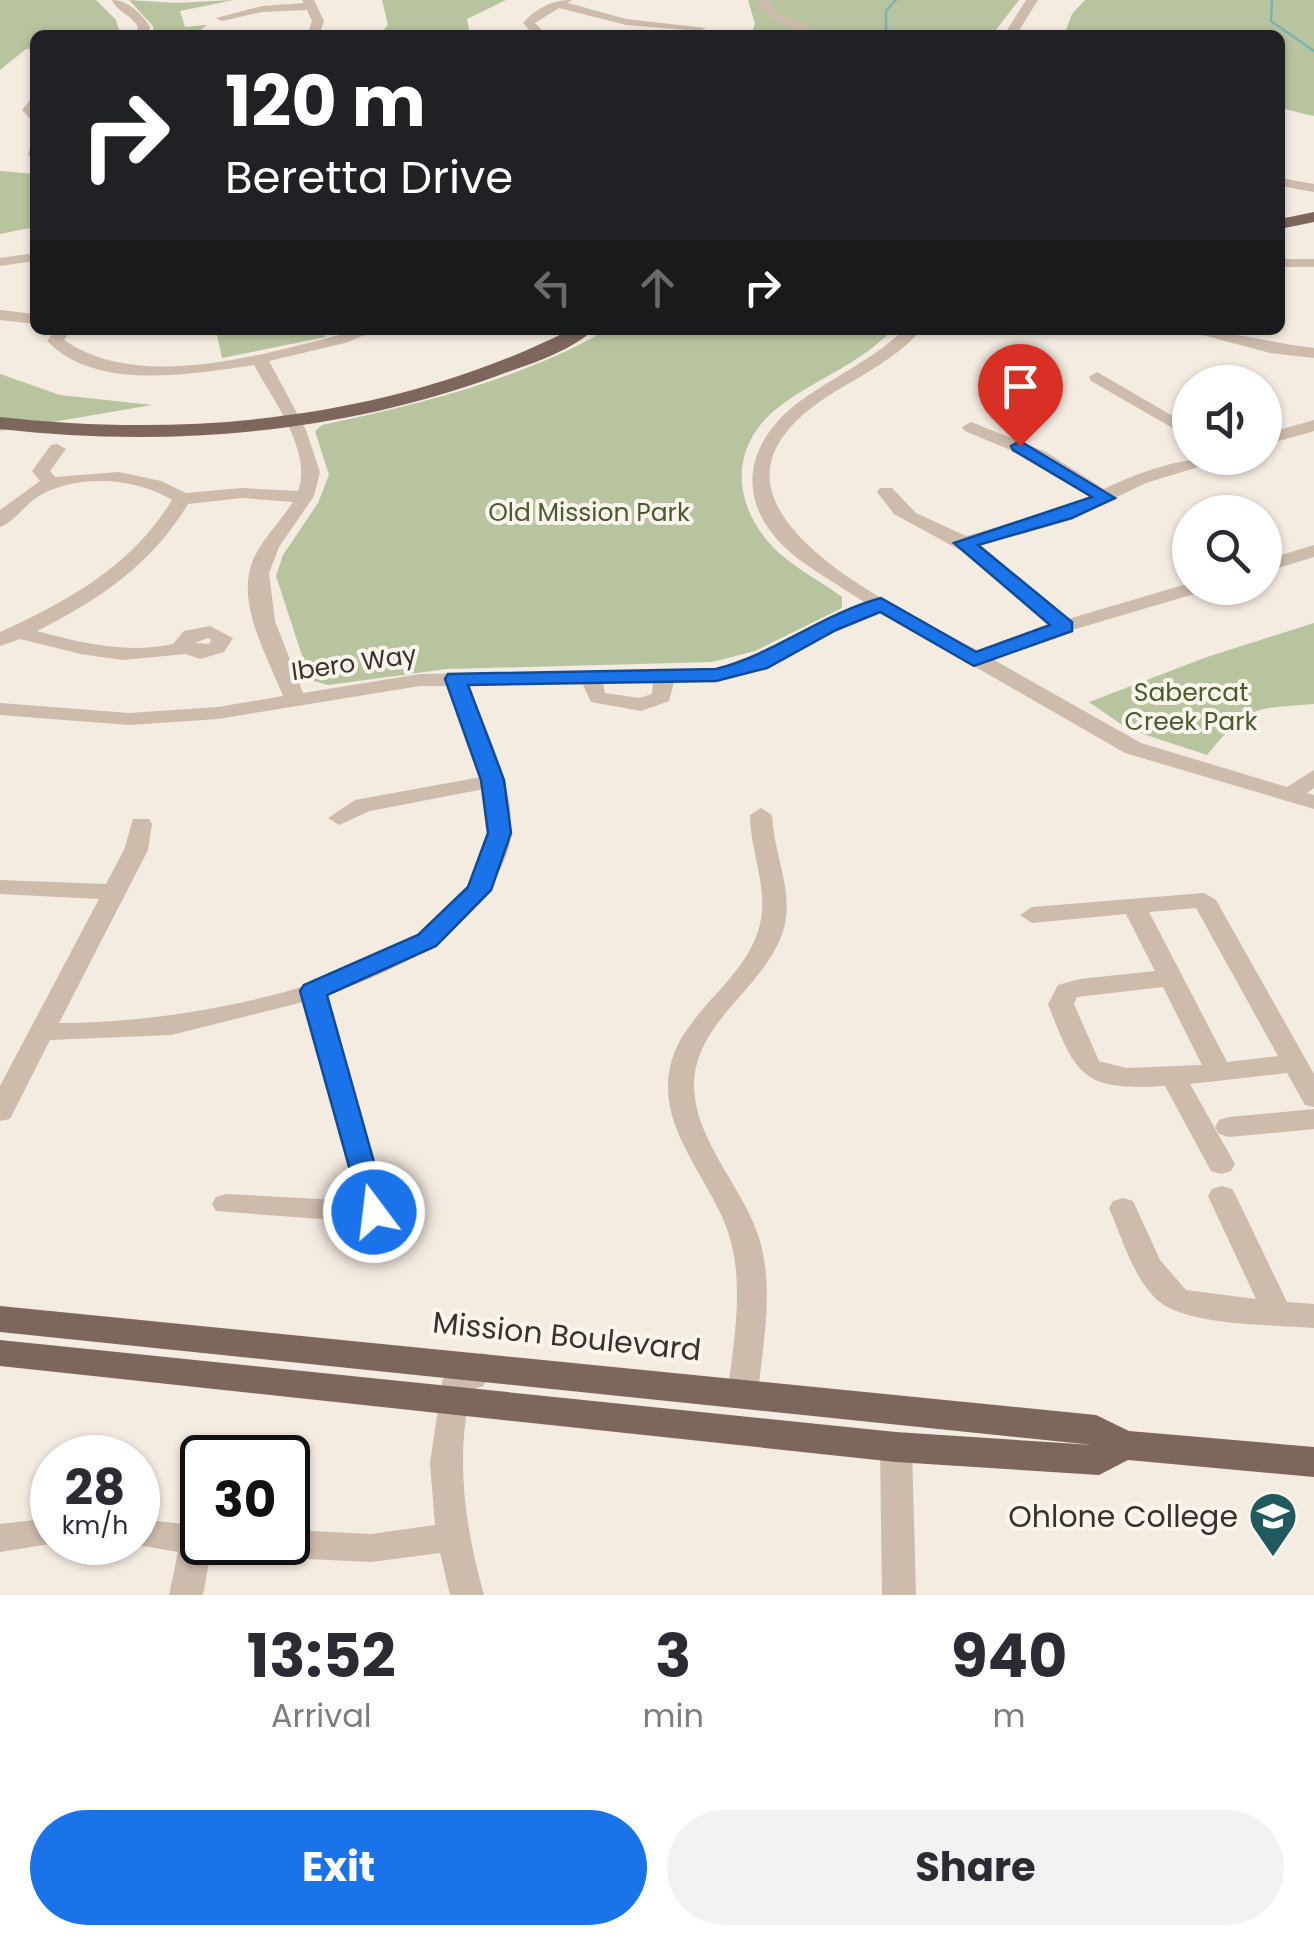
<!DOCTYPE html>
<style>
:root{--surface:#fff;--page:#f2f2f3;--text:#2b2b33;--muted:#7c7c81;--accent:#1a73e8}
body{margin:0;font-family:Poppins,sans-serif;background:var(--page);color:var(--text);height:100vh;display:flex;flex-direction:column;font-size:38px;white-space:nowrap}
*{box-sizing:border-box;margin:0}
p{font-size:32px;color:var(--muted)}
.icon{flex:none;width:55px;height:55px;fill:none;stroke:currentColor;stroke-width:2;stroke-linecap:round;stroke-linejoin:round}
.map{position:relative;height:1595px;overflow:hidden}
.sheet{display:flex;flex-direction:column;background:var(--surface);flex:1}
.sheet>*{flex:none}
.hud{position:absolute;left:30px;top:30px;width:1255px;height:305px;border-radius:15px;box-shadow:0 2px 8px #0004;background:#202124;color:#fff;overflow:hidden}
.fabs{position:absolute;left:1172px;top:365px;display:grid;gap:20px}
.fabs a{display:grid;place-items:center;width:110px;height:110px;border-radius:50%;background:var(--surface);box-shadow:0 2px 8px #0004;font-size:50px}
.speed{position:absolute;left:30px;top:1435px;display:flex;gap:20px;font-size:50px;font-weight:700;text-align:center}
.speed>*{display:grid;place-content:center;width:130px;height:130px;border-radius:50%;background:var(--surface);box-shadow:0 2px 8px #0004;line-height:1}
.speed small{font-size:25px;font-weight:400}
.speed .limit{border:5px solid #111;border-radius:15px;background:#fff;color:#111}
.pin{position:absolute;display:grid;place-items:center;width:85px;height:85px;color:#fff;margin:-102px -42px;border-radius:50% 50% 50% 0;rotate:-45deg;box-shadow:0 0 10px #0007}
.pin .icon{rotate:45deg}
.me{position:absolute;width:110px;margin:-55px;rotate:345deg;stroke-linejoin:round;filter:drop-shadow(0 0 8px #0008)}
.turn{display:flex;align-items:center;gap:35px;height:210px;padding:0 30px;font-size:45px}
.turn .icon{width:130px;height:130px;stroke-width:2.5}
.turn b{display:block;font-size:70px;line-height:85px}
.lanes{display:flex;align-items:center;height:95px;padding:0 30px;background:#0003;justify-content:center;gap:50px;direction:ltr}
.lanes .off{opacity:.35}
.eta{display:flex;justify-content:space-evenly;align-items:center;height:170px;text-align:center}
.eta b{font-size:60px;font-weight:700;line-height:70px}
.primary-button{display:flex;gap:20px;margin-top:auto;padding:20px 30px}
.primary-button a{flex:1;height:115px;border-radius:60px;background:var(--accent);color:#fff;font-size:40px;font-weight:700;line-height:115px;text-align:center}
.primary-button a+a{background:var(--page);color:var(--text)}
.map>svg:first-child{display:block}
</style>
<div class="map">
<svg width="1314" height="1595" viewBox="0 0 1314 1595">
<rect width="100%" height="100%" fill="#f4ebe1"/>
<!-- green -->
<path fill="#b8c4a0" d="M0,0H96L116,20L120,33L35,35V48L26,49L0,70Z
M129,0L176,3L234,0L180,11L185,27L207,25L194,35H154L153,26Z
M382,0H506L467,19L470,35H378L388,25Z
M748,0H1019L992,35H751L755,24Z
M1085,0H1314V116L1280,108V35H1064L1072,14Z
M0,171L35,174V227L0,234Z
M210,330H321L326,337L222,358L217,335Z
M607,330H892C861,363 820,377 784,403C727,443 730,507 779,553C797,569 822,582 842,597V608L755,651L712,662L447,669L328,685L310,680L276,576L283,555L318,503L329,475L315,431L322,425C422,404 518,380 607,330Z
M0,374L60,395L152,405L0,431Z
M1314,623V704C1250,709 1249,705 1207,755L1128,729L1089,702L1207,657Z"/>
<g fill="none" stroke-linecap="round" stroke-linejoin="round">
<!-- stream -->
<path stroke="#7fb0b2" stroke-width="2.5" d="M1272,0L1271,21L1314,51
M886,35V11L896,0"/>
<!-- minor -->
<path fill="#cdbbac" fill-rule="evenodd" d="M112,0C127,0 142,13 150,27L147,35H135L138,27C132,15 117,12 112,0Z
M302,0H314L324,21L319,35H307L312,21L307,10L262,12L222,21L216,18L262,6L304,3Z
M572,0L568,3L626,19L706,28L700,31L626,25L559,8L535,23L547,35H534L523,23C536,8 552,0 572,0Z
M757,0H769L776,13L828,35C800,35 770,24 757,0Z
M1026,0H1038L1016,35H1004Z
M35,94V124L22,110Z
M35,147V159L28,155L30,148Z
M1280,178L1314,184V192L1280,186Z
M35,253V261L0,266V258Z
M1280,259H1314V267H1280Z
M0,310L35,314V324L0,320Z
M55,330H71L64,340C129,385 228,363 300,345C327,339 350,330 377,330L345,343L269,361L306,430L320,472L314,496L279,547L269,573L275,621L303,693L420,674L715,669L772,648L866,603C843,588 818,574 796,557C733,507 741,443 803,399C839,374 870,361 904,330H921C883,374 823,388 788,430C707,526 916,616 979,651L1051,624L969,555L894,514L877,492L880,488H892L916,513L966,536L1059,510L1090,496L1034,460L965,431L962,427L971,422L1046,452L1104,489C1140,472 1178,458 1218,458L1215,462L1146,483L1073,518L979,544L1068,619L1190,583V588H1204L1201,592L1072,630L994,660L1141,743L1287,787L1314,770V788L1307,793L1314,795V809L1125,753L880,612L745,673L716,681L674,682L669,701L641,711L591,702L582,683L468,685C486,731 513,781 511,831C511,852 500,871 489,888C451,946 391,972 327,995L388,1212L384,1219L374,1223L216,1211L212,1204L216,1197L226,1194L357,1201L303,1002L171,1035L50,1040L10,1119L0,1121V1086L99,899L0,894V880L106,884L124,850L133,819H149L152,824L148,850L59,1023C177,1024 452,983 486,846C491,828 487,810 485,793L484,789L370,811L339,825L328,818L355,800L481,777L447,686H420L218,719L129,725L0,715V703L129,713L218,707L283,696C268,657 235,603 253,560C262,539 281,521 293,502L242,498L188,504C152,564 99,600 37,631C81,643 127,654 173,644L184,631L210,626L233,638L224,652L200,659L186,654L122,660L81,654L20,639L0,646V632C68,601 132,566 172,500C137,477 72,473 36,498C24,506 14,522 0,527V510L40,481L32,471L51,445L57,444L66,449L50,471L55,477L119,472L161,481L186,493L242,488L298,491C313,451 272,399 254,365C190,374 97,392 47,341ZM208,638L211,640L209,644L195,643ZM653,682L652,694L639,698L605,693L603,683Z
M1184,330C1228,330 1270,343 1314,348V358L1270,353Z
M1097,372L1190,426V438L1091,381L1089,377Z
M1314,420V431L1265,445V434Z
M1314,545V557L1265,572V560Z
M761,808L772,815C773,852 794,891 784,928C767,988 695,1019 694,1085C694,1138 740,1184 757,1232C775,1283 764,1338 758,1391L754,1400L743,1403L732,1400L728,1391C734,1338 745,1283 728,1232C712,1184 666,1137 668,1084C670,1017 742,988 759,928C770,891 750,852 750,815Z
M1204,893L1216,900L1314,1074V1107L1305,1105L1287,1073L1190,1084L1235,1164L1231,1171L1221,1174L1211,1171L1165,1086C1082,1091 1076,1076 1048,1004L1058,985L1080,979L1155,971L1126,914L1032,923L1020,915L1032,907ZM1196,908L1278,1056L1227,1062L1149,912ZM1163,987L1202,1065L1126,1068L1099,1061L1074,1004L1077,997Z
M1314,1109V1129L1229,1137L1219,1134L1215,1127L1219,1120L1229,1117Z
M1222,1186L1232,1189L1236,1196L1287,1302L1314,1304V1328C1273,1324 1184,1327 1155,1298C1132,1274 1122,1238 1109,1208L1113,1201L1123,1198L1133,1201L1160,1260L1186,1290L1256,1299L1208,1196L1212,1189Z
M482,1353L493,1356L497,1365L483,1386L471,1390C455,1460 465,1527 484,1595H450L440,1553L371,1562L246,1556L234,1552L230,1542H288V1530L371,1534L435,1525L430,1463L442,1382L446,1373C461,1368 468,1358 482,1353Z
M896,1434L907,1438L912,1447L916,1595H882L880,1447L885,1438Z
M52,1518V1542H62L0,1552V1524Z
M138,1519L202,1526V1542H217L211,1551L203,1595H169L178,1552L126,1543L138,1542Z"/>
<!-- major -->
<path fill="#7d675c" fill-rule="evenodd" d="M1314,212V222L1280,229V219Z
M570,330H593C570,352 527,365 497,376C338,434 167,448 0,429V417C194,439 394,418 570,330Z
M0,1306L1096,1415L1129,1431L1314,1447V1477L1128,1460L1099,1475L896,1462L0,1366V1340L896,1432L1093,1445L0,1332Z"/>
</g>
<!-- route -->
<path fill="#1a73e8" stroke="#114b97" stroke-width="2.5" d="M1020,441L1115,498L1072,518L978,545L1072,622V631L974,666L880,612L836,630L767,668L716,681L468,685L504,780L511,833L491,890L436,946L327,995L388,1212L384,1220L374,1223L364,1220L300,991L304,985L418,935L468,887L488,833L481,780L445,679L448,674L716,669C775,654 822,614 881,598L976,652L1050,625L954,543L1092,497L1013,450L1011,446Z"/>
<!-- icons -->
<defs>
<g id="university-pin" transform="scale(2.5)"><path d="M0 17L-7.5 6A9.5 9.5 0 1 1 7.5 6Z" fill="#1f5a5e" stroke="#fbf5ee"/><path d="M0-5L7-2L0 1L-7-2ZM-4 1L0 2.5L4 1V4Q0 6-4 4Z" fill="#fff"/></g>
</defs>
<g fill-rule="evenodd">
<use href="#university-pin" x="1273" y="1516"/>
</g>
<g text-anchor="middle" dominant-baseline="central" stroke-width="8" stroke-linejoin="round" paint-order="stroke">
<!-- park labels -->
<g font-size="25" fill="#4a5a2e" stroke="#fbf5ee">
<text x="589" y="512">Old Mission Park</text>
<text x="1191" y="692">Sabercat<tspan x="1191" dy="29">Creek Park</tspan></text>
</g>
<!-- street labels -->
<g font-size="25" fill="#3b302b" stroke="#fbf5ee">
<text transform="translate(354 663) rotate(-8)">Ibero Way</text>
</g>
<!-- near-street labels -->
<g font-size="30" fill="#3b302b" stroke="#fbf5ee">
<text transform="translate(567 1336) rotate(6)">Mission Boulevard</text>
</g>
<!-- near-poi labels -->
<g font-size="30" fill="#3b302b" stroke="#fbf5ee" text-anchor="end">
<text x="1238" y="1516">Ohlone College</text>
</g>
</g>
</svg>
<div class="fabs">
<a><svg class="icon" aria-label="sound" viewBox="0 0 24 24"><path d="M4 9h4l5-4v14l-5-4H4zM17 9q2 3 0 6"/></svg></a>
<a><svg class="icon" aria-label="search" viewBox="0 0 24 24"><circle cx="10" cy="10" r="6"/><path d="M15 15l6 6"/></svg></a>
</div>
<div class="speed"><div>28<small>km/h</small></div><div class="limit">30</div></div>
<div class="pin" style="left:1020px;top:446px;background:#d93025"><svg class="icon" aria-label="arrive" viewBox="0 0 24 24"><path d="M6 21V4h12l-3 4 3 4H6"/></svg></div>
<svg class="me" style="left:374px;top:1212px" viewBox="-20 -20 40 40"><circle r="17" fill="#1a73e8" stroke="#fff" stroke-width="3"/><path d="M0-11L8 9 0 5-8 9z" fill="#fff"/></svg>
<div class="hud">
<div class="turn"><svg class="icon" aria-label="right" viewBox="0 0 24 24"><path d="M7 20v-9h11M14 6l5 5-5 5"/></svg><div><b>120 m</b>Beretta Drive</div></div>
<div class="lanes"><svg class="icon off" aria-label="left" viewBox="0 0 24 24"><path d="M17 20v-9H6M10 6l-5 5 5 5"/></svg><svg class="icon off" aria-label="ahead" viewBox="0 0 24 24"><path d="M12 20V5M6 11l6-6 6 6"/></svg><svg class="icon" aria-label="right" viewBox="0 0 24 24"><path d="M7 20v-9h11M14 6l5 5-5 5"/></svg></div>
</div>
</div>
<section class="sheet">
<div class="eta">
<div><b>13:52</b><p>Arrival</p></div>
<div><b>3</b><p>min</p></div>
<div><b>940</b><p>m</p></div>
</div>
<div class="primary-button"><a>Exit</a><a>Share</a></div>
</section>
